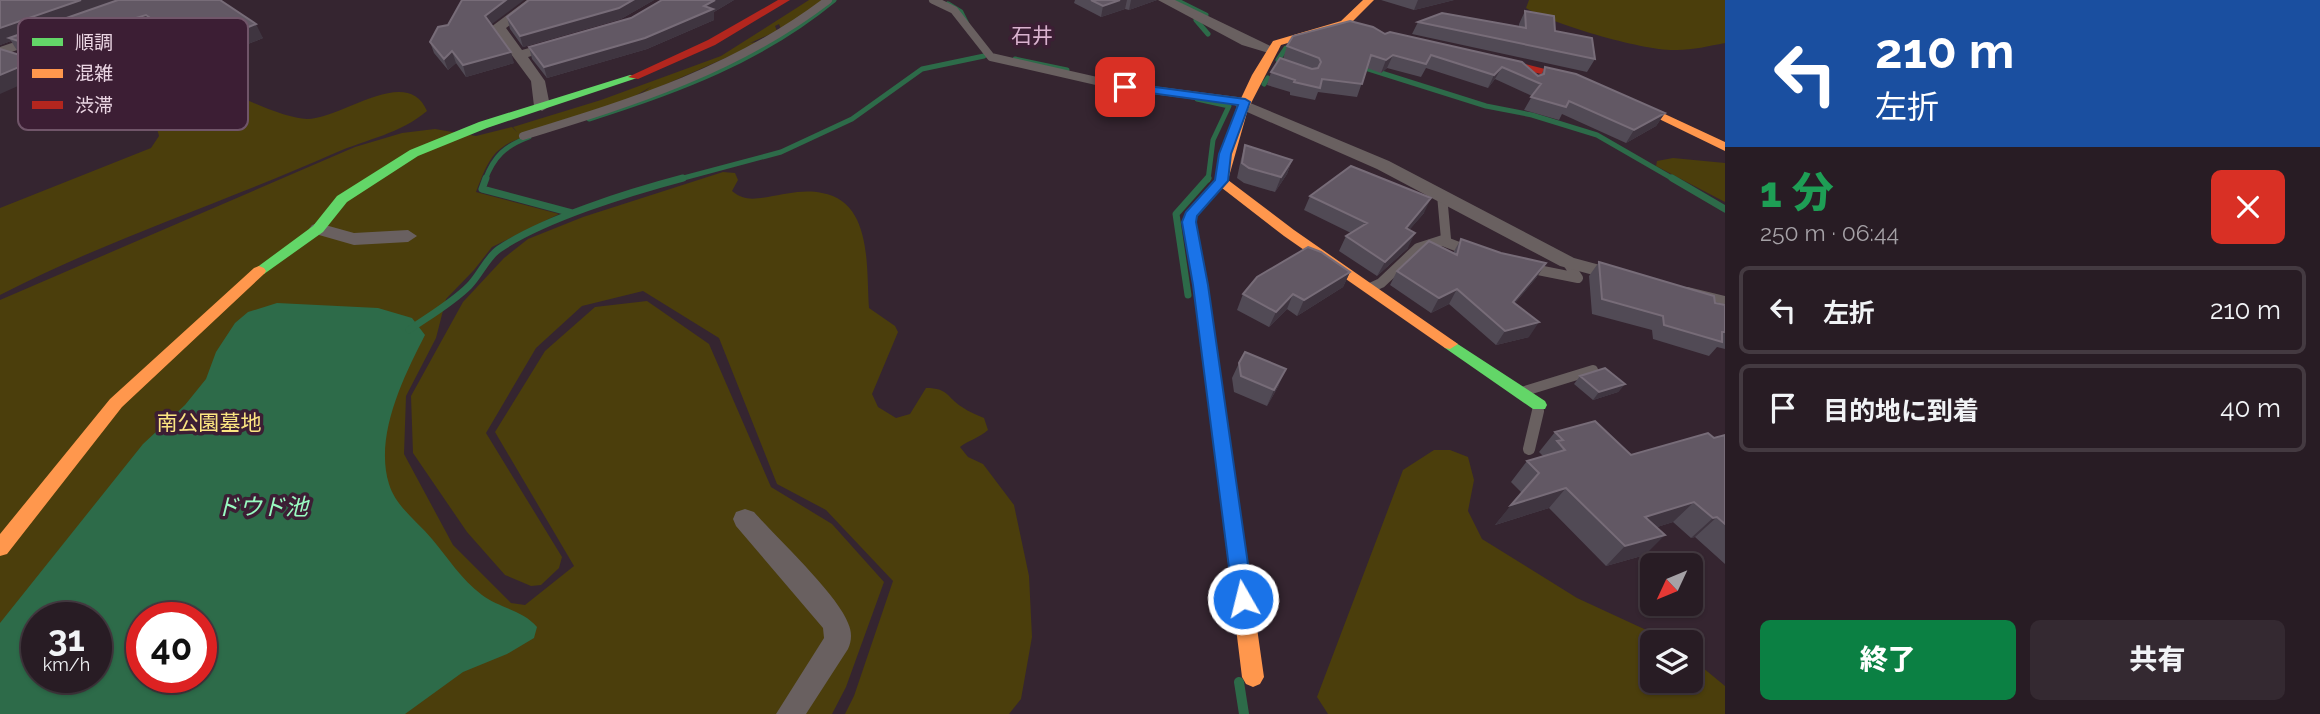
<!DOCTYPE html>
<html lang="ja">
<meta charset="utf-8">
<style>
:root{--surface:#281c24;--page:#342931;--text:#f1f3f6;--muted:#a5a1a6;--line:#443a41;--accent:#0b8043}
body{margin:0;font-family:Raleway,"Noto Sans JP",sans-serif;background:var(--page);color:var(--text);height:100vh;display:flex;flex-direction:column;font-size:26px;white-space:nowrap}
*{box-sizing:border-box;margin:0}
p{font-size:23px;color:var(--muted)}
.icon{flex:none;width:38px;height:38px;fill:none;stroke:currentColor;stroke-width:2;stroke-linecap:round;stroke-linejoin:round}
.map{position:relative;flex:1;overflow:hidden}
.drawer{display:flex;flex-direction:column;background:var(--surface);width:595px}
.drawer>*{flex:none}
.banner{background:#1a4fa0;color:#fff;overflow:hidden}
.needle{width:46px;rotate:226deg}
.tools{position:absolute;left:1640px;top:553px;display:grid;gap:14px}
.tools a{display:grid;place-items:center;width:63px;height:63px;border-radius:10px;background:var(--surface);box-shadow:0 2px 5px #0004,0 0 0 2px var(--line);font-size:35px}
.speed{position:absolute;left:21px;top:602px;display:flex;gap:14px;font-size:35px;font-weight:700;text-align:center}
.speed>*{display:grid;place-content:center;width:91px;height:91px;border-radius:50%;background:var(--surface);box-shadow:0 2px 5px #0004,0 0 0 2px var(--line);line-height:1}
.speed small{font-size:18px;font-weight:400}
.speed .limit{border:10px solid #d22;background:#fff;color:#111}
.pin{position:absolute;display:grid;place-items:center;width:60px;height:60px;color:#fff;margin:-30px;border-radius:14px;box-shadow:0 4px 10px #0006}
.me{position:absolute;width:77px;margin:-38px;rotate:352deg;stroke-linejoin:round;filter:drop-shadow(0 0 5px #0008)}
.turn{display:flex;align-items:center;gap:24px;height:147px;padding:0 35px;font-size:32px}
.turn .icon{width:91px;height:91px;stroke-width:2.5}
.turn b{display:block;font-size:49px;line-height:60px}
.round{display:grid;place-items:center;flex:none;width:74px;height:74px;border-radius:10px;background:var(--page)}
.headline{display:flex;align-items:center;justify-content:space-between;height:119px;padding:0 35px}
h1{font-size:42px;font-weight:800;line-height:52px;color:#1e9e55}
.primary-button{display:flex;gap:14px;margin-top:auto;padding:14px 35px}
.primary-button a{flex:1;height:80px;border-radius:10px;background:var(--accent);color:#fff;font-size:28px;font-weight:800;line-height:80px;text-align:center}
.primary-button a+a{background:var(--page);color:var(--text)}
ul{padding:0;list-style:none}
li{display:flex;align-items:center;gap:21px;height:88px;margin:0 14px 10px;padding:0 21px;border:4px solid var(--line);border-radius:10px}
li div{flex:1}
li b{display:block;font-size:26px}
li em{font-style:normal}
main{display:flex;flex:1;min-height:0}
.map>svg:first-child{display:block}
</style>
<main>
<div class="map">
<svg width="1725" height="714" viewBox="0 0 1725 714">
<rect width="100%" height="100%" fill="#352530"/>
<!-- green -->
<path fill="#4b3e0c" fill-rule="evenodd" d="M809,0H823L782,32L779,24L775,26L777,31L750,43L766,40L637,97L652,86L630,99L519,134L521,138C491,148 487,165 476,192L559,214L492,247L474,270L446,299L436,338L406,396L404,454L453,545L511,603L525,605L574,566L495,432L545,351L595,307L647,301L709,344L771,487L832,524L884,582L846,687L832,714H0V300L355,147L402,133L435,129L476,136L512,127L517,132L513,127L601,100L721,56ZM37,618H96V677H37ZM142,618H201V677H142Z
M1529,0H1725V43C1709,46 1693,50 1677,50C1647,52 1551,24 1526,8Z
M171,64L179,65C207,81 276,118 307,119C342,119 407,64 427,111C400,134 367,139 335,153C225,202 108,239 0,295V208L151,148L159,136L154,117L133,88L131,80L137,75Z
M1673,158L1725,163V202L1656,166L1657,161Z
M723,172L735,173L738,180L732,191C744,201 754,199 768,197C785,194 804,189 822,193C873,202 866,269 869,308L895,326L898,332L872,394L878,407L896,418L910,414L926,388C949,388 946,397 962,407C969,412 977,415 984,418L988,430C979,438 969,440 960,447L968,457L983,464L1014,505L1029,576L1032,637L1021,699L1009,714H845L854,696L893,581L826,510L777,484L719,338L643,291L582,306L536,348L486,433L562,557L559,568L541,585L531,586L505,575L467,532L413,453L411,396L463,302L504,258L528,239L583,217Z
M1434,450H1450L1468,457L1474,480L1468,511L1482,539L1577,598L1670,641L1672,642H1652V681H1690L1691,658L1725,686V714H1328L1317,697L1403,470Z"/>
<!-- water -->
<path fill="#2d6b49" fill-rule="evenodd" d="M277,303L378,308L412,318L425,335C404,376 374,436 389,484C396,507 417,521 432,539C448,558 461,579 482,595C499,608 523,610 537,627L534,638L507,654L463,672L405,714H0V623L143,444L185,405L206,379L216,352L235,323L248,312ZM37,618H96V677H37ZM142,618H201V677H142Z"/>
<g fill="none" stroke-linecap="round" stroke-linejoin="round">
<!-- stream-far2 -->
<path stroke="#2d6b49" stroke-width="5" d="M1176,0L1206,15
M948,4L961,12L967,24
M1196,20L1208,34
M1015,59L1067,70
M1278,60L1286,48L1295,51
M1359,66L1486,106L1532,115L1597,135L1675,180
M1264,84L1268,78
M1197,99L1229,106L1213,140L1208,180
M589,119C678,91 761,60 834,0
M485,180C494,156 505,146 529,137
M676,180L781,152L852,119L922,69L984,56"/>
<!-- stream-far1 -->
<path stroke="#2d6b49" stroke-width="7" d="M486,178L482,189L572,213
M1672,178L1725,209
M1188,295L1176,214L1208,178
M409,330C429,316 452,303 469,286C480,275 487,257 499,249C543,219 630,192 683,178"/>
<!-- stream -->
<path stroke="#2d6b49" stroke-width="10" d="M1239,682L1244,714"/>
<!-- lane-far2 -->
<path stroke="#696060" stroke-width="8" d="M933,0L954,10L991,57L1114,85L1245,102
M0,54C49,67 91,82 135,107
M523,136C633,102 735,71 828,0"/>
<!-- lane-far1 -->
<path stroke="#696060" stroke-width="10" d="M1443,241L1469,251
M1528,268L1578,278L1567,262
M1370,288L1381,283L1418,248L1446,239L1442,195
M1525,391L1593,370
M1537,413L1539,405"/>
<!-- lane -->
<path stroke="#696060" stroke-width="12" d="M1529,449L1538,411"/>
<!-- street -->
<path fill="#696060" fill-rule="evenodd" d="M527,0H543L506,28L522,50L557,40L564,44L562,47L528,57L545,81L550,106L542,111L534,106L531,81L491,27Z
M1158,0H1175L1279,50L1272,54L1242,45Z
M41,33L48,37L46,40L0,56V47Z
M1243,100L1389,161L1574,258L1626,272L1629,276L1626,280L1619,282L1560,266L1377,169L1238,108L1235,105Z
M318,223L354,233L408,230L417,236L408,242L354,245L312,233L309,229L312,225Z
M1688,287L1725,296V310L1681,298L1678,293L1681,288Z
M745,509L754,512C776,537 838,595 848,623C852,632 852,640 848,649L806,714H776L824,638L823,628L736,526L733,519L736,512Z"/>
<!-- fast -->
<path fill="#63d668" fill-rule="evenodd" d="M630,75L640,77L487,128L418,156L347,202L323,232L264,274H254L252,271L313,226L337,196L410,150L479,122Z
M1450,339L1545,401L1547,405L1545,409H1533L1445,348L1442,344L1445,340Z"/>
<!-- slow -->
<path fill="#ff974d" fill-rule="evenodd" d="M1363,0H1374L1349,25L1281,45L1248,109L1228,180L1294,230L1458,344L1450,349L1445,348L1284,236L1222,188L1197,216L1196,222L1208,285L1264,677L1260,684L1253,687L1246,684L1242,677L1194,285L1182,222L1186,212L1215,180L1236,109L1252,75L1273,41L1341,21Z
M1626,96L1725,142V151L1622,101V97Z
M259,266L264,268L266,271L264,274L122,407L7,554L0,556V534L110,399L254,268Z"/>
<!-- jam -->
<path fill="#b3261e" fill-rule="evenodd" d="M778,0H790L715,45L638,79L628,77L708,40Z
M1485,54L1589,80L1591,82L1585,85L1481,59L1480,57Z"/>
</g>
<!-- wall -->
<path fill="#514a55" d="M0,0H220L263,38L202,63L154,29L113,41H109L103,33L46,61L18,52L11,41L0,45Z
M529,0H654L621,19L523,47L510,29L507,17Z
M662,0H734L714,12V20L647,49L547,78L532,59L529,47L631,18Z
M1075,0H1157L1129,10L1125,9L1101,17L1074,3Z
M1381,0H1454L1414,10Z
M1525,11L1555,31L1595,59L1587,72L1412,34L1418,22L1519,27V24Z
M491,24L514,63L466,77L456,63L448,70L434,53L430,42L448,25Z
M1385,34L1538,76L1541,75L1545,67L1665,113L1656,126L1626,143L1562,114L1559,120L1524,110L1532,96L1495,79L1488,88L1426,68L1421,77L1387,68L1381,73L1367,68L1357,97L1318,92L1315,100L1290,95V92L1267,85L1271,72L1283,59L1287,46Z
M1245,145L1292,160L1287,174L1275,192L1244,183L1237,178L1241,159Z
M1310,196L1424,213L1409,230L1408,248L1377,276L1339,251L1346,236L1351,233L1304,210Z
M1461,239L1537,277L1515,303L1529,337L1496,345L1449,304L1431,313L1390,285L1397,271L1453,253Z
M1599,262L1725,305V349L1717,347L1709,356L1653,339L1652,330L1592,314L1589,276Z
M1350,272L1343,287L1297,316L1287,309L1269,327L1237,310L1243,294Z
M1239,363L1279,385L1267,406L1234,392L1232,378Z
M1580,376L1625,384L1618,392L1593,400L1574,384Z
M1555,432L1631,455L1725,435V564L1695,537L1691,538L1673,522L1657,527L1645,555L1606,566L1549,508L1495,525L1522,493L1511,482L1527,461L1543,456L1539,452Z"/>
<!-- shaded-wall -->
<path fill="#3f3540" d="M81,0H127L9,38L11,41L0,45V28Z
M506,0H524L488,27L485,16Z
M633,0H654L621,19L523,47L520,36Z
M715,0H734L714,12V20L647,49L547,78L544,67L704,6Z
M1120,0H1127L1125,9L1101,17L1103,6Z
M1131,0H1157L1129,10Z
M1418,0H1454L1414,10Z
M146,15L154,29L113,41L105,27Z
M95,19L103,33L46,61L37,47Z
M256,24L263,38L202,63L194,49Z
M452,51L456,63L448,70L444,59Z
M511,52L514,63L466,77L463,65Z
M1393,55L1387,68L1381,73L1386,60Z
M36,60L45,74L0,94V75Z
M1502,67L1495,79L1488,88L1494,75Z
M1665,113L1656,126L1626,143L1634,130Z
M1292,160L1287,174L1275,192L1281,177Z
M1431,198L1424,213L1398,243L1406,228Z
M1415,233L1408,248L1377,276L1385,262Z
M1546,263L1537,277L1504,316L1513,302Z
M1350,272L1343,287L1297,316L1304,300Z
M1457,289L1449,304L1431,313L1439,298Z
M1293,294L1287,309L1269,327L1276,312Z
M1539,322L1529,337L1496,345L1505,331Z
M1286,369L1279,385L1267,406L1274,390Z
M1625,384L1618,392L1593,400L1599,392Z
M1566,488L1549,508L1495,525L1511,505Z
M1694,502L1673,522L1626,537L1645,517Z
M1717,517L1695,537L1691,538L1713,518Z
M1665,535L1645,555L1606,566L1625,546Z"/>
<!-- building -->
<path fill="#625864" stroke="#776c78" stroke-width="2" d="M0,0H81L0,28Z
M118,0H220L256,24L194,49L146,15L105,27H101L95,19L37,47L9,38Z
M462,0H506L485,16L511,52L463,65L452,51L444,59L430,42L438,27L448,25Z
M529,0H633L619,8L520,36L507,17Z
M662,0H715L704,6L713,9L645,38L544,67L529,47L631,18Z
M1091,0H1120L1103,6Z
M1525,11L1554,16L1555,31L1592,38L1595,59L1418,22L1442,13L1526,28Z
M1350,21L1373,27L1385,34L1390,32L1522,62L1538,76L1544,74L1545,67L1576,74L1665,113L1634,130L1569,101L1566,107L1531,97L1541,84L1502,67L1494,75L1431,55L1426,64L1393,55L1386,60L1371,55L1362,84L1322,79L1320,88L1294,82L1295,80L1271,72L1280,58L1312,69L1318,68L1321,62L1319,58L1287,46L1293,36Z
M0,49L36,60L0,75Z
M1245,145L1292,160L1281,177L1249,168L1242,163Z
M1351,166L1431,198L1406,228L1415,233L1385,262L1346,236L1367,223L1310,196Z
M1461,239L1501,253L1546,263L1513,302L1539,322L1505,331L1457,289L1439,298L1397,271L1429,241L1457,255Z
M1308,247L1321,252L1350,272L1304,300L1293,294L1276,312L1243,294L1257,277Z
M1599,262L1714,296L1715,303L1725,305V332H1722V342L1664,325L1663,316L1602,299Z
M1245,352L1286,369L1274,390L1241,376L1239,363Z
M1605,368L1625,384L1599,392L1580,376Z
M1595,421L1631,455L1708,433L1714,438L1725,435V524L1717,517L1713,518L1694,502L1645,517L1665,535L1625,546L1566,488L1511,505L1539,473L1527,461L1565,450L1557,441L1563,440L1555,432Z"/>
<!-- route -->
<path fill="#1a73e8" stroke="#114b97" stroke-width="2" d="M1125,83L1245,99L1250,102L1231,154L1228,181L1197,216L1196,222L1208,285L1253,599L1250,605L1243,608L1236,605L1233,599L1193,285L1182,222L1186,212L1215,180L1219,154L1238,105L1121,89V84Z"/>
<g text-anchor="middle" dominant-baseline="central" stroke-width="7" stroke-linejoin="round" paint-order="stroke">
<!-- far-quarter labels -->
<g font-size="21" fill="#d9b2ce" stroke="#3c1e34">
<text x="1032" y="35">石井</text>
</g>
<!-- park labels -->
<g font-size="21" fill="#fbe581" stroke="#3c1e34">
<text x="209" y="422">南公園墓地</text>
</g>
<!-- water labels -->
<g font-size="23" font-style="italic" fill="#99fbc1" stroke="#3c1e34">
<text x="262" y="506">ドウド池</text>
</g>
</g>
<!-- legend -->
<rect x="18" y="18" width="230" height="112" rx="10" fill="#3c1e34" stroke="#705569" stroke-width="2"/>
<rect x="32" y="38" width="31" height="8" fill="#63d668"/>
<rect x="32" y="69" width="31" height="9" fill="#ff974d"/>
<rect x="32" y="101" width="31" height="8" fill="#b3261e"/>
<g font-size="19" fill="#ead5e3">
<text x="75" y="49">順調</text>
<text x="75" y="80">混雑</text>
<text x="75" y="112">渋滞</text>
</g>
</svg>
<div class="tools">
<a><svg class="needle" viewBox="-14 -14 28 28"><path d="M0-13l5 13h-10z" fill="#e53935"/><path d="M0 13l5-13h-10z" fill="#a5a1a6"/></svg></a>
<a><svg class="icon" aria-label="layers" viewBox="0 0 24 24"><path d="M12 4l9 5-9 5-9-5zM3 14l9 5 9-5"/></svg></a>
</div>
<div class="speed"><div>31<small>km/h</small></div><div class="limit">40</div></div>
<div class="pin" style="left:1125px;top:87px;background:#d93025"><svg class="icon" aria-label="arrive" viewBox="0 0 24 24"><path d="M6 21V4h12l-3 4 3 4H6"/></svg></div>
<svg class="me" style="left:1243px;top:599px" viewBox="-20 -20 40 40"><circle r="17" fill="#1a73e8" stroke="#fff" stroke-width="3"/><path d="M0-11L8 9 0 5-8 9z" fill="#fff"/></svg>
</div>
<section class="drawer">
<div class="banner">
<div class="turn"><svg class="icon" aria-label="left" viewBox="0 0 24 24"><path d="M17 20v-9H6M10 6l-5 5 5 5"/></svg><div><b>210 m</b>左折</div></div>
</div>
<div class="headline"><div><h1>1 分</h1><p>250 m · 06:44</p></div><a class="round" style="background:#d93025;color:#fff"><svg class="icon" aria-label="close" viewBox="0 0 24 24"><path d="M6 6l12 12M18 6L6 18"/></svg></a></div>
<ul>
<li><svg class="icon" aria-label="left" viewBox="0 0 24 24"><path d="M17 20v-9H6M10 6l-5 5 5 5"/></svg><div><b>左折</b></div><em>210 m</em></li>
<li><svg class="icon" aria-label="arrive" viewBox="0 0 24 24"><path d="M6 21V4h12l-3 4 3 4H6"/></svg><div><b>目的地に到着</b></div><em>40 m</em></li>
</ul>
<div class="primary-button"><a>終了</a><a>共有</a></div>
</section>
</main>
